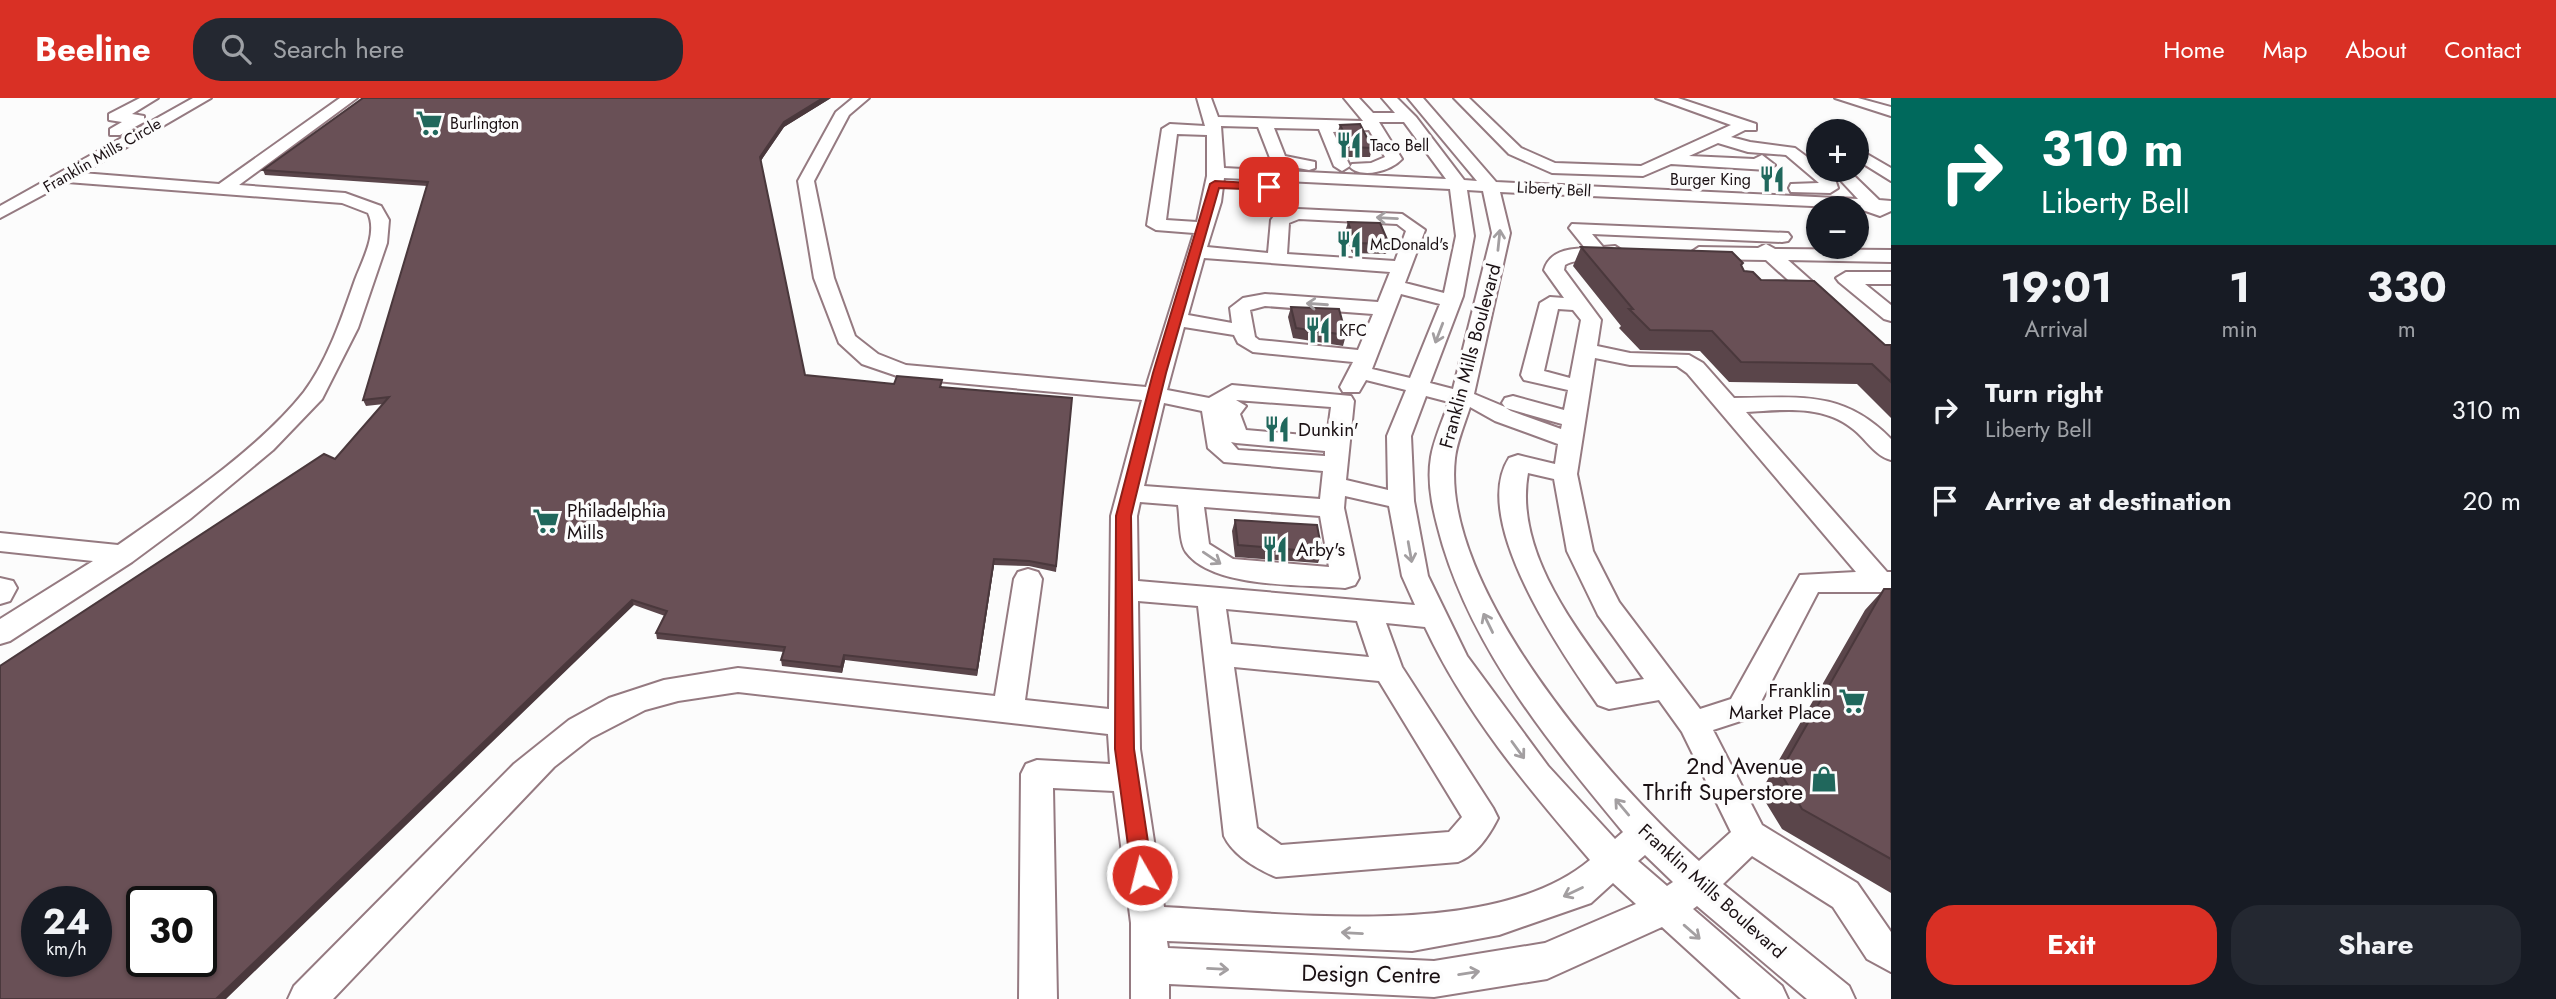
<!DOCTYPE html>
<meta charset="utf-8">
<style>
:root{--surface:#171b24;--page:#242831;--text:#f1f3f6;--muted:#9ea1a6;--accent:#d93025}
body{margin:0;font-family:Jost,sans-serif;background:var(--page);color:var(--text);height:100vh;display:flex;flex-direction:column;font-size:26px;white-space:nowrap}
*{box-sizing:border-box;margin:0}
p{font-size:23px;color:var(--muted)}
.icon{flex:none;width:38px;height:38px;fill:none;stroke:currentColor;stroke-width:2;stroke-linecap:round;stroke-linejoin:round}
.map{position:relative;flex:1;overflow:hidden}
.panel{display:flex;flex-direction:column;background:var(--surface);width:665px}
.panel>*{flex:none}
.top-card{background:#00695c;color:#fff;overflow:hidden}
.buttons{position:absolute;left:1806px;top:21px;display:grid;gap:14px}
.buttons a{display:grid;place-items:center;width:63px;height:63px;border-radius:50%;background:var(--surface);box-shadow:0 2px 5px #0004;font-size:35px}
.speed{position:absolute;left:21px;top:788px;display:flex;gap:14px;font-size:35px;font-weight:700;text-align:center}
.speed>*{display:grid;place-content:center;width:91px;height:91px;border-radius:50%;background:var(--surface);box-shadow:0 2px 5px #0004;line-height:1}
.speed small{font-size:18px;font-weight:400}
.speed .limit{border:4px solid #111;border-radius:10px;background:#fff;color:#111}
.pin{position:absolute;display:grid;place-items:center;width:60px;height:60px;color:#fff;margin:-30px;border-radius:14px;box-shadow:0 4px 10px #0006}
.me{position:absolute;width:77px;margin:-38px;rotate:352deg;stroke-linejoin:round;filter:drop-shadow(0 0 5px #0008)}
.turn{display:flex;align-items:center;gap:24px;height:147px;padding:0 35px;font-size:32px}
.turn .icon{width:91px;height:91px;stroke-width:2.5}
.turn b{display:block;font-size:49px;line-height:60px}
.eta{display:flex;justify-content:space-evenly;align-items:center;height:119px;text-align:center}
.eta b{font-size:42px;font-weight:700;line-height:49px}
.button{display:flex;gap:14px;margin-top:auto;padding:14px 35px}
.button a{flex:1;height:80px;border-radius:28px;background:var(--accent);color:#fff;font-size:28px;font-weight:700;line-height:80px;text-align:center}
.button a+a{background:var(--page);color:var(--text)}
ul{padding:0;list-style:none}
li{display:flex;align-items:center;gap:21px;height:91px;padding:0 35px}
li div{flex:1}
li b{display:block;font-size:26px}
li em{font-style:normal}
header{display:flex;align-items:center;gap:42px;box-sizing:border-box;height:98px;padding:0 35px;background:var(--accent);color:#fff}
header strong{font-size:33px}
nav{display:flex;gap:38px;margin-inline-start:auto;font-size:24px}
.search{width:490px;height:63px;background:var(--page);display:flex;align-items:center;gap:18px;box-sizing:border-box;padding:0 24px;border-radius:28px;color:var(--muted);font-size:26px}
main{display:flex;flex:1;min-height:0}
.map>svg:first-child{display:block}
</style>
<header>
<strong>Beeline</strong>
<div class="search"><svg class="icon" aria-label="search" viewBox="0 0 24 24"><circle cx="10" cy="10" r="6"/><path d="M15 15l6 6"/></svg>Search here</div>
<nav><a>Home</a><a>Map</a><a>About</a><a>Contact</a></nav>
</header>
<main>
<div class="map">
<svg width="1891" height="901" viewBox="0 0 1891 901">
<rect width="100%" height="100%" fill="#fcfcfc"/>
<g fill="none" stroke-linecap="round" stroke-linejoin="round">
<!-- minor casing -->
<g stroke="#957a81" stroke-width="4">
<path id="minor" d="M140,0H158L132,16L144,18V24L120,37H110V31L122,24L109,22V16Z
M193,0H211L82,75L219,86L340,0H357L239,87L345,95L381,108L389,122L387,145L358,230L322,301L273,352L190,421L132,464L10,543L0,546V521L93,463L0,453V435L118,447C178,405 259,351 304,294C328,262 342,219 355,182C362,163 378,135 368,115L342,105L67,84L0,120V108Z
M853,0H869L849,17L814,83L834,180L855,238L878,256L906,267L1146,289L1194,135L1156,132L1147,127L1162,31L1170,26L1205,28L1197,0H1211L1218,19L1363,23L1344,0H1359L1373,15H1395L1382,0H1397L1416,19L1464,82L1477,83L1408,0H1423L1496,84L1858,101L1831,72H1848L1879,102L1891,103V113L1880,118L1857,110L1500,94L1510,135L1474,296L1505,309L1502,305L1505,300L1513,298L1564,312L1568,292L1524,282L1521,277L1540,205L1550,199L1564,200L1544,172C1550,153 1567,151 1585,150L1569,130L1572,126L1788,135L1791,139L1788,143L1782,144L1592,136L1603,149L1615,148L1624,154C1612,168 1581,157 1565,167L1564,172L1601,222L1597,248L1630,255L1689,257L1703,265L1734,300C1798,300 1842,291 1891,341V362C1875,358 1866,341 1853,331C1823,306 1782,312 1746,314L1887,474H1891V494H1818L1753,619L1713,632L1762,727L1857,785L1891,834V874L1867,861L1833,809L1752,758L1723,786L1849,888L1855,901H1807L1697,808L1693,811L1782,888L1788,901H1741L1662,829L1547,881L1434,899L1169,886V901H1131V825L1114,693L1053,690L1057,901H1019L1021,676L1026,666L1037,662L1110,666L1108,636L738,594L678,603L645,612L591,640L554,669L333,901H288L294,888L514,666L569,622L609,600L664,582L738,570L995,598L1014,481L1018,474L1028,471L1038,474L1042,481L1025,602L1109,611L1111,418L1142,302L903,280L862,266L839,245L814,180L798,83L836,14ZM1379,24H1404L1446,81L1224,70L1221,28L1258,29L1272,65L1309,72L1315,70V64L1285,58L1274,30L1319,31L1334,68L1342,73L1350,68L1333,34L1369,32L1385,59L1371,65L1352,66L1350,69C1362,81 1391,73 1402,61ZM1177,36L1207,37V78L1197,124L1166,122ZM1224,80L1450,91L1456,138L1444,195L1405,185L1425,132L1402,116L1298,111L1274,118L1271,122L1268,155L1207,149L1221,104ZM1467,92L1483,93L1492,135L1453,291L1430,285L1463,198L1474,138ZM1299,121L1397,126L1406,133L1395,163L1287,156L1289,125ZM1204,160L1390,174L1378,204L1265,196L1243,200L1230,210L1232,225L1188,217ZM1401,196L1440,206L1410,280L1372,271ZM1265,208L1373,216L1358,252L1259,242L1255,239L1250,212ZM1558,211L1573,212L1581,222L1570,280L1544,273ZM1184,229L1234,237L1238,245L1253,254L1353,264L1340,289L1343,294H1359L1366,282L1406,292L1387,338L1388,392L1346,382L1354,303L1351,298L1232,287L1209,300L1167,292ZM1595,260L1630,267L1677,268L1687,275L1856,474L1800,477L1731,601L1700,611L1619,504L1593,453L1577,376ZM1426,298L1449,304C1443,322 1434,341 1431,359C1426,389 1435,420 1443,448C1477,558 1551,647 1623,734L1615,741L1548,668L1467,558L1428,478L1414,403L1411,338ZM1236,302L1331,309L1327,339L1246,332L1240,316L1246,308ZM1164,305L1202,313L1208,350L1224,364L1323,373L1320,401L1144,388ZM1470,309L1495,323L1558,346L1555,366L1518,357L1509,360C1469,422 1563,557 1598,607L1609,611L1659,602L1682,634L1731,734L1699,763C1609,682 1440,489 1455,360C1457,343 1465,325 1470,309ZM1506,310L1562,326L1561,331L1511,313ZM1231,344L1236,345L1325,353V358L1238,352ZM1528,375L1554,381L1567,453L1598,517L1644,581L1616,586C1574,528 1514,452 1528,375ZM1345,398L1389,408L1402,478L1415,507L1138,483L1137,418L1140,404L1178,407C1180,420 1179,444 1186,454C1213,491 1303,486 1345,490L1355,487L1359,480L1344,410ZM1204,409L1320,418L1329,469L1233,461L1209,446ZM1138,503L1198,508L1224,738C1233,757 1257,771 1276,779L1458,764C1476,757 1489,738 1498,720L1493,710L1402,569L1386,525L1425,529C1465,615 1528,690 1590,762C1494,843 1284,815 1164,809L1140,651ZM1226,511L1357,523L1369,559L1231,546ZM1234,569L1379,583L1462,719L1449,734L1281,747L1257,730ZM1645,757L1673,784L1667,788L1638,763ZM1613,785L1636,806L1545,845L1434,863L1168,850L1167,843L1412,853L1499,837L1591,805Z
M1454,0H1469L1521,50L1555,65L1641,68L1731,27L1656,0H1678L1756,26V32H1745L1731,39L1750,44L1795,50L1818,67V72H1824L1835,81L1838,90L1830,95L1791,94L1789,90L1791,86L1819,85L1786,57L1748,54L1718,45L1689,58L1754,61L1762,57L1775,67L1767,72L1671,66L1643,78L1552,75L1509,56Z
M1835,0H1858L1891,9V18Z
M1865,55L1891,70V83L1862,65L1857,66V56Z
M1766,146L1775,151L1891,152V164L1788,162L1833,202L1836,206L1833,210H1819L1766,162L1699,161L1690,155L1699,149L1758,150Z
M1846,174H1891V186H1865L1891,207V223L1884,221L1839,184L1836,180Z
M0,480L13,483L17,490L10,503L0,506Z"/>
</g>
<!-- minor -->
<use href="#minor" fill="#fff" fill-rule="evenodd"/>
</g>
<!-- wall -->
<path fill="#5a454a" d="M363,0H831L784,29L760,64L805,277L894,286L942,288V289L1072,300L1056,474L1029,468L994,467L977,578L845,562L842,575L782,568L781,562L784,554L657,541L656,535L665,518L634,507L335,361L384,306L366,308L363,302L427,88L265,77L263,72Z
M1340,27L1372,50L1370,59H1348L1337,36Z
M1348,124L1389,146L1386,156L1352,155L1345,134Z
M1581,149L1741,168L1744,173L1761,182L1885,247H1891V320L1857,286L1729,284L1700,253L1640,252L1619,230L1621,228L1573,168Z
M1291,209L1346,237L1343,248L1293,240L1288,219Z
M1235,422L1322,454L1318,465L1235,459L1232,433Z
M1884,491H1891V795L1782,731L1760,695L1865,512Z"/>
<!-- shaded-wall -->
<path fill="#4a383c" d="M823,0H831L784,29L760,64V59L784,24Z
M994,461V467L977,578V572Z
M632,502L634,507L226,901H216Z
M844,557L845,562L842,575L841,569Z"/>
<!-- building -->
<path fill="#695056" stroke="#4a383c" stroke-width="2" fill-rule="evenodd" d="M363,0H823L784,24L760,59L805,277L894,286L897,278L942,282L940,289L1072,300L1056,468L1029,463L994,461L977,572L844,557L841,569L781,562L785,549L656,535L667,513L632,502L216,901H0V568L324,356L335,361L389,299L363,302L428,84L263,72ZM37,803H96V863H37ZM142,803H201V863H142Z
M1360,26L1372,50L1351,49L1340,27Z
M1348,124L1380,125L1389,146L1355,145Z
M1581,149L1732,154L1743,165L1741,167L1744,173L1753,174L1761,182L1814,183L1885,247H1891V284L1872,266L1741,264L1712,233L1650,232L1629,211H1633Z
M1291,209L1339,211L1346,237L1296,230Z
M1235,422L1317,427L1322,454L1238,447Z
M1884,491H1891V761L1802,711L1780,674Z"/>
<!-- one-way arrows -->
<defs><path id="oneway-shaft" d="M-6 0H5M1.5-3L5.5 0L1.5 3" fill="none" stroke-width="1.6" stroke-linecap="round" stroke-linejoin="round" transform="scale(1.75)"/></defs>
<g stroke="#a39fa1">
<use href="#oneway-shaft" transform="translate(1387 120) rotate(-177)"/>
<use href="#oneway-shaft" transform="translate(1499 142) rotate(-84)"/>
<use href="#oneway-shaft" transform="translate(1317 206) rotate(-176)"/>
<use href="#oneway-shaft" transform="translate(1439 235) rotate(111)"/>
<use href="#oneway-shaft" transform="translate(1410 454) rotate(80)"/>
<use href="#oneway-shaft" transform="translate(1212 460) rotate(34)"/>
<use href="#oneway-shaft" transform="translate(1488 525) rotate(-116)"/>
<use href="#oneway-shaft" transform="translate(1518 652) rotate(54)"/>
<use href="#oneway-shaft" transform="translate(1622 709) rotate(-130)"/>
<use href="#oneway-shaft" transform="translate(1573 794) rotate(155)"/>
<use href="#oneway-shaft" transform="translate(1692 834) rotate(41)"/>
<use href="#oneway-shaft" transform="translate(1352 835) rotate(-177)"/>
<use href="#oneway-shaft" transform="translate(1218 871) rotate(3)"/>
<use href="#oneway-shaft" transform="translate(1469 875) rotate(-9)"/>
</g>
<!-- route -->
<path fill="#d93025" stroke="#8d1f18" stroke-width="2" d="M1215,83L1269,86L1275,89L1269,92L1219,90L1166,275L1131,418L1134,651L1153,777L1150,784L1142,786L1135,784L1132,777L1115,651L1116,418L1153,275L1210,86Z"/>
<!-- icons -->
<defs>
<g id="supermarket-bare" transform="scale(2.1)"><path d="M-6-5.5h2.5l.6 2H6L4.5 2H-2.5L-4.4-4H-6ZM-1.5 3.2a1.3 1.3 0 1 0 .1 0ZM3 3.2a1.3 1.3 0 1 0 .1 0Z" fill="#20675c" stroke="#fcfcfc" stroke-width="2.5" paint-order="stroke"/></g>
<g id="restaurant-bare" transform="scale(2.1)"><path d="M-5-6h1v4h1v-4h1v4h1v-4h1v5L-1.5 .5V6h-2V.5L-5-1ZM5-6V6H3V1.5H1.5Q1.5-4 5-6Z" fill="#20675c" stroke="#fcfcfc" stroke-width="2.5" paint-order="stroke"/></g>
<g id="shop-bare" transform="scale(2.1)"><path d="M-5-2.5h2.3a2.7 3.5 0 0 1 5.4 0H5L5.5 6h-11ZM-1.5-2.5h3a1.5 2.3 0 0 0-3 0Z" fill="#20675c" stroke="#fcfcfc" stroke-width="2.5" paint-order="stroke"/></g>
</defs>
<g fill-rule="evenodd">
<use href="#supermarket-bare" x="429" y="25"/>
<use href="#restaurant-bare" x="1349" y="47"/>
<use href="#restaurant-bare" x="1772" y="81"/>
<use href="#restaurant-bare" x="1349" y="146"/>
<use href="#restaurant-bare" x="1318" y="232"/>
<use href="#restaurant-bare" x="1277" y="331"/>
<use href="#supermarket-bare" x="546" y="423"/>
<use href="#restaurant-bare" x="1275" y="451"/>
<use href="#supermarket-bare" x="1852" y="603"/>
<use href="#shop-bare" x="1824" y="681"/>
</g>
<g text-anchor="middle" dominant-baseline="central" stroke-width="7" stroke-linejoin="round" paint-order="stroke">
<!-- far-poi labels -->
<g font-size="16" fill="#1a1013" stroke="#fcfcfc" text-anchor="start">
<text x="450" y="25">Burlington</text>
<text x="1370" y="47">Taco Bell</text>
<text x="1751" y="81" text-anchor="end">Burger King</text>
<text x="1370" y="146">McDonald's</text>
<text x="1339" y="232">KFC</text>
</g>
<!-- far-street labels -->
<g font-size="16" fill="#1a1013" stroke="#fcfcfc">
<text transform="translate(102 57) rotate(-30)">Franklin Mills Circle</text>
<text transform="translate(1554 91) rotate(3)">Liberty Bell</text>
</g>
<!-- street labels -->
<g font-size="19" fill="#1a1013" stroke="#fcfcfc">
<text transform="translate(1470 258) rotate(-75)">Franklin Mills Boulevard</text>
<text transform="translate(1712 793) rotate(42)">Franklin Mills Boulevard</text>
</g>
<!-- poi labels -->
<g font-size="19" fill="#1a1013" stroke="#fcfcfc" text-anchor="start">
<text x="1298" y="331">Dunkin'</text>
<text x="567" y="412">Philadelphia<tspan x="567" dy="22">Mills</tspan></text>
<text x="1296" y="451">Arby's</text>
<text x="1831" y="592" text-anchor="end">Franklin<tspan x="1831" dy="22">Market Place</tspan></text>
</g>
<!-- near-poi labels -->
<g font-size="23" fill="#1a1013" stroke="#fcfcfc" text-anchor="end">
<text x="1803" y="668">2nd Avenue<tspan x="1803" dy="26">Thrift Superstore</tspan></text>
</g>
<!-- near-street labels -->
<g font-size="23" fill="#1a1013" stroke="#fcfcfc">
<text transform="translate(1371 876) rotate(1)">Design Centre</text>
</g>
</g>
</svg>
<div class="buttons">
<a>+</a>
<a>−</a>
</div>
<div class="speed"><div>24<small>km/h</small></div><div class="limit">30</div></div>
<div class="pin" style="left:1269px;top:89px;background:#d93025"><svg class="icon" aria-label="arrive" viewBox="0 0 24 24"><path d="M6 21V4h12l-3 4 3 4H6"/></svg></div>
<svg class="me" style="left:1142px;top:777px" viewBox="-20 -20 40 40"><circle r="17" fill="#d93025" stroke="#fff" stroke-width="3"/><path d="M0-11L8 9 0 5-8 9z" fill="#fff"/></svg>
</div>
<section class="panel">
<div class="top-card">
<div class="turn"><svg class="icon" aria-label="right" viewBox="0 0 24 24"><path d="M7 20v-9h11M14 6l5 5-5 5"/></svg><div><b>310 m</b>Liberty Bell</div></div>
</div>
<div class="eta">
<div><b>19:01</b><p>Arrival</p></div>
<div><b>1</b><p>min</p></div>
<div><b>330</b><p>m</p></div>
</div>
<ul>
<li><svg class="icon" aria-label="right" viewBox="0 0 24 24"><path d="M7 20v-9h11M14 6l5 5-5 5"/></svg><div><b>Turn right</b><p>Liberty Bell</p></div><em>310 m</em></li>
<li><svg class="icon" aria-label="arrive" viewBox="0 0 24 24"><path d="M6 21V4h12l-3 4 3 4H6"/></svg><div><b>Arrive at destination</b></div><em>20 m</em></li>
</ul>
<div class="button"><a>Exit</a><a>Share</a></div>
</section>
</main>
